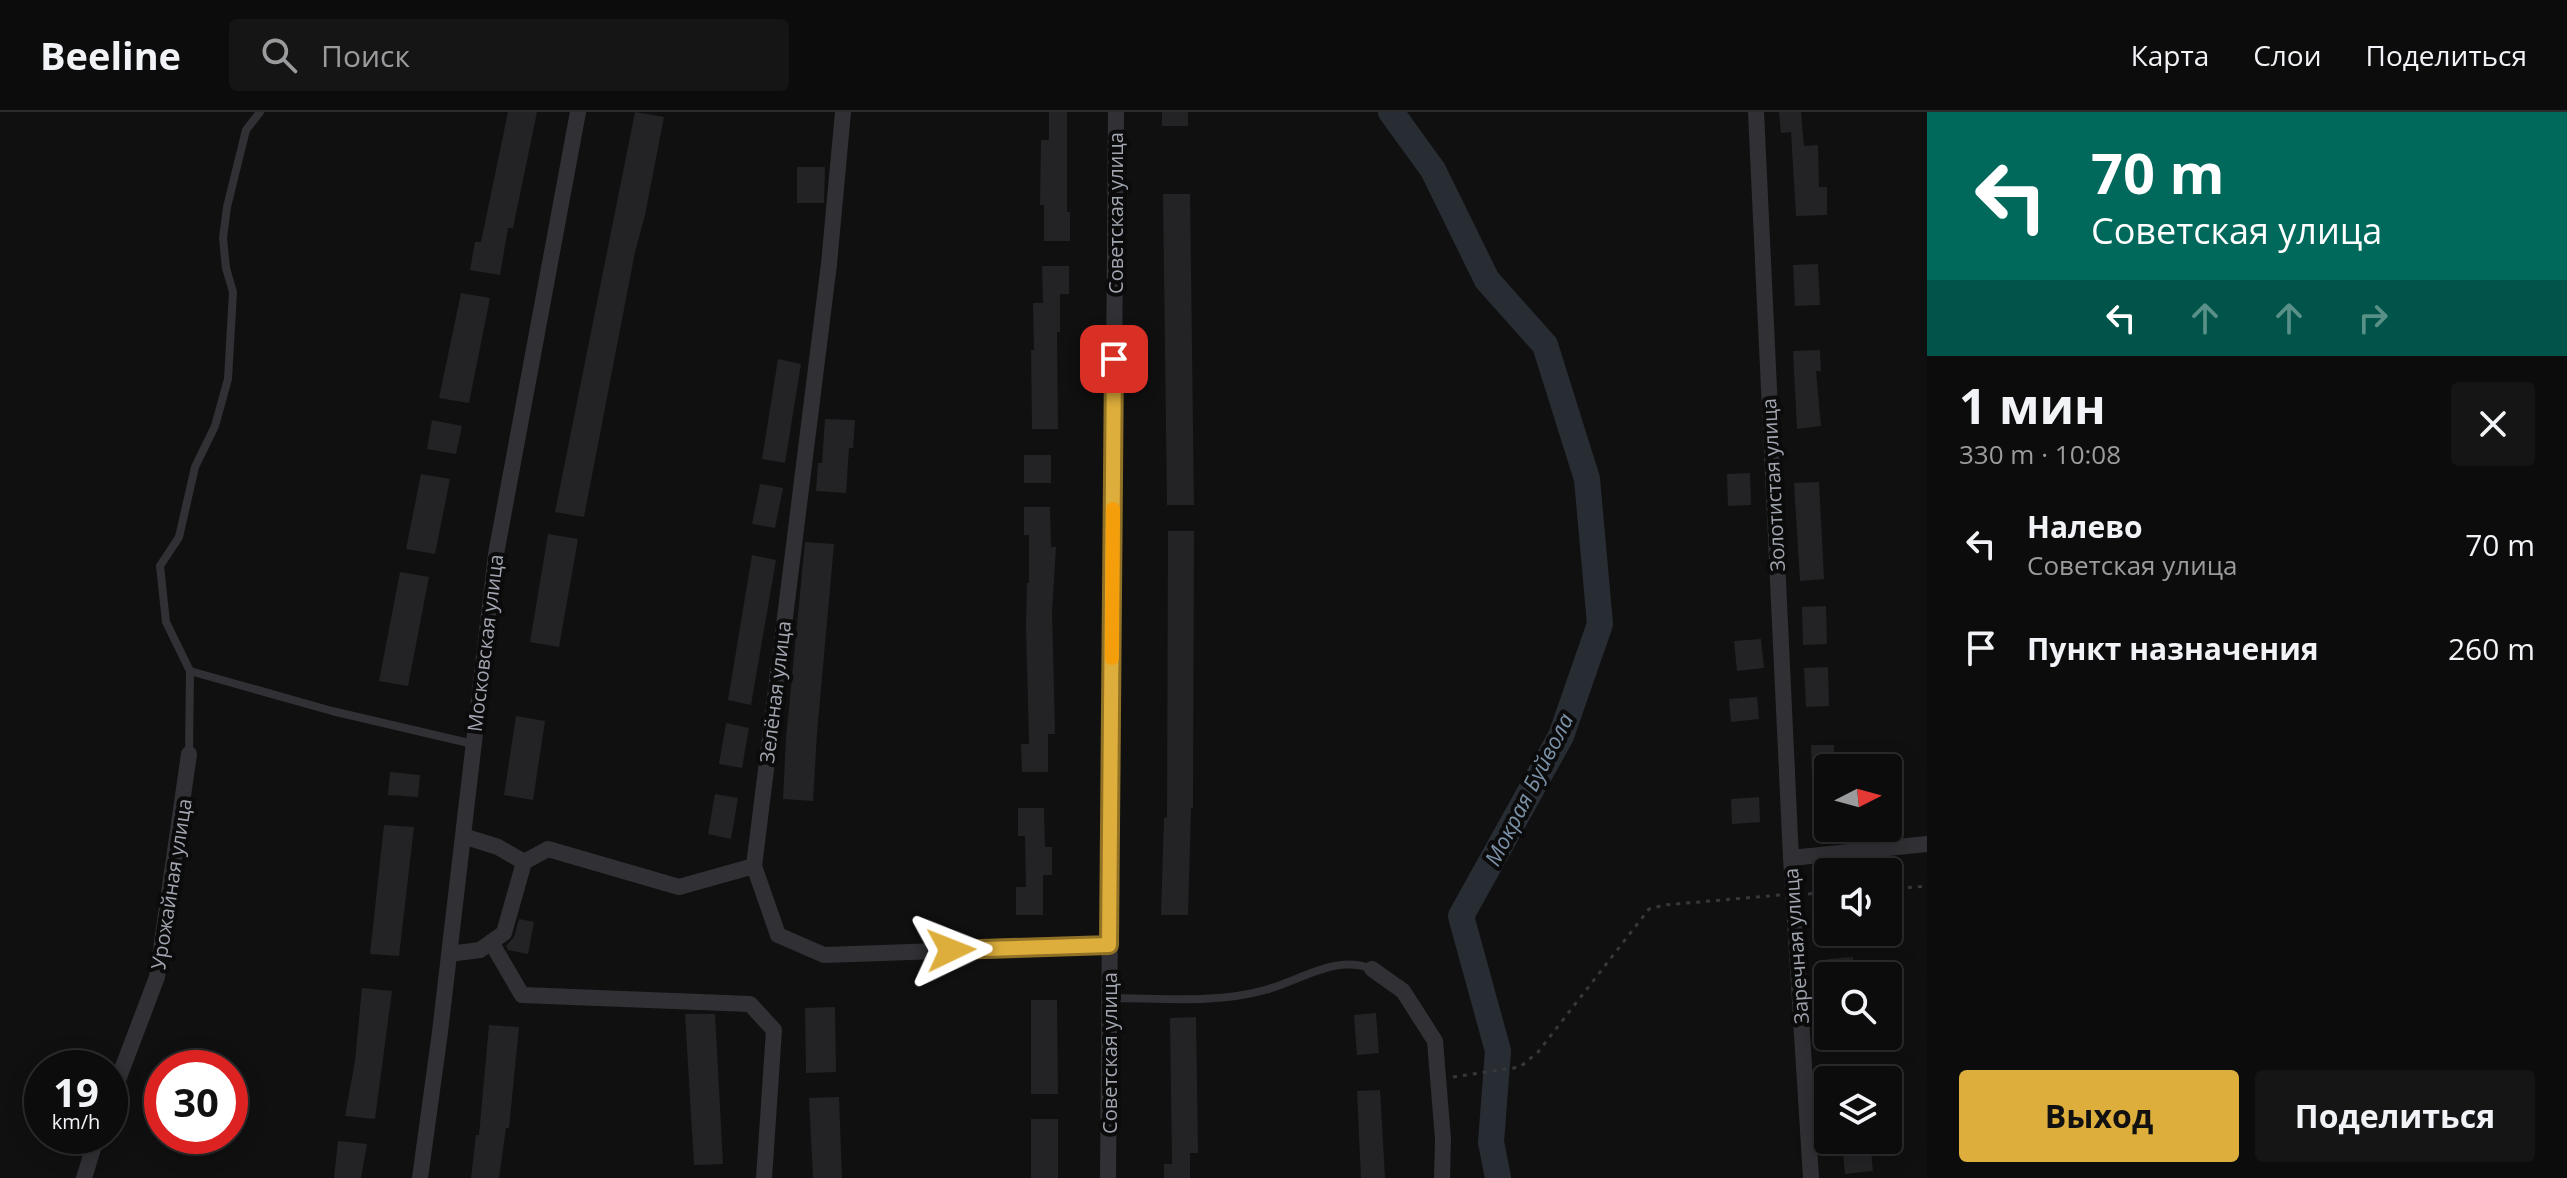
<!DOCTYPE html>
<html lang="ru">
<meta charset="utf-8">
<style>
:root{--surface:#0c0c0d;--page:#151516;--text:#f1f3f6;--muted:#9a9b9d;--line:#2c2c2e;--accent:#ddae3b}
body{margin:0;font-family:"Open Sans",sans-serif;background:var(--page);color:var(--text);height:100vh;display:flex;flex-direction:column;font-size:30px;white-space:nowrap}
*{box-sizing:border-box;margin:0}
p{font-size:26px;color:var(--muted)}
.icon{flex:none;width:44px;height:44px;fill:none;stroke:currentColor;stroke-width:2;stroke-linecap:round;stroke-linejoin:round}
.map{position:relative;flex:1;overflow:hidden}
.panel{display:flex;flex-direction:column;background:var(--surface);width:640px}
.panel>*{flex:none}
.guide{background:#00695c;color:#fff;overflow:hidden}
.needle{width:52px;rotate:84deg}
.fabs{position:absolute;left:1814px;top:642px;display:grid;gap:16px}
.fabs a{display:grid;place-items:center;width:88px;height:88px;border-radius:8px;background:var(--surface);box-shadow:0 4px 20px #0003,0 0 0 2px var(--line);font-size:40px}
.speed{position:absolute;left:24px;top:938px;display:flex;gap:16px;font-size:40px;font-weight:700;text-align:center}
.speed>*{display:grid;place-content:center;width:104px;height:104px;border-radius:50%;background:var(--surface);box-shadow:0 4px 20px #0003,0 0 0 2px var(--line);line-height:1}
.speed small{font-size:20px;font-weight:400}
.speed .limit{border:12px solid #d22;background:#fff;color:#111}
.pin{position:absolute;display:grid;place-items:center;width:68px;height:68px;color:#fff;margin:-34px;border-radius:16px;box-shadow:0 4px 12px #0006}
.me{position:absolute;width:88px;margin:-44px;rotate:88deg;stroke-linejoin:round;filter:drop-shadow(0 0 6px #0008)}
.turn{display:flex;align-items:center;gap:28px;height:168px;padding:0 32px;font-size:36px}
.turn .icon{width:104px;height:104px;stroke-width:2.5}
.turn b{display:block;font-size:56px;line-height:68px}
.lanes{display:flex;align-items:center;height:76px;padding:0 32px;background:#0003;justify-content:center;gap:40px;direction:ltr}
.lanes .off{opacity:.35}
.round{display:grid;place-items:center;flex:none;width:84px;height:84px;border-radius:8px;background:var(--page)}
.headline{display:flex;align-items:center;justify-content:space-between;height:136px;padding:0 32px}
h1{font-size:48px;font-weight:700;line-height:60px}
.button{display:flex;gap:16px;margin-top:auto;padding:16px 32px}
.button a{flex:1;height:92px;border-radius:8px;background:var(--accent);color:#111;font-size:32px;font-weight:700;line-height:92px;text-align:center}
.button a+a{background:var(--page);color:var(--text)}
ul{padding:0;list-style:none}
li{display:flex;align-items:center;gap:24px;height:104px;padding:0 32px}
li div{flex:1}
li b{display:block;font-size:30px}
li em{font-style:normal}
header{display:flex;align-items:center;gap:48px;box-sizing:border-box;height:112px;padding:0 40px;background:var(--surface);border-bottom:2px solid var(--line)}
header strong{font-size:38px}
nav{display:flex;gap:44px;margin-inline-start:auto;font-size:28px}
.search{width:560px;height:72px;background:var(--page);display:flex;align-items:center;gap:20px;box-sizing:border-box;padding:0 28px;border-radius:8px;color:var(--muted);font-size:30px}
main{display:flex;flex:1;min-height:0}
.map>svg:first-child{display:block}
</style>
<header>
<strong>Beeline</strong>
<div class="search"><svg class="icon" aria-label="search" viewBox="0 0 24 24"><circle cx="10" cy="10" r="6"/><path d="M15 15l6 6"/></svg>Поиск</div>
<nav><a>Карта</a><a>Слои</a><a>Поделиться</a></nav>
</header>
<main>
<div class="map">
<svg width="1927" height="1066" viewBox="0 0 1927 1066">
<rect width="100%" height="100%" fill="#101011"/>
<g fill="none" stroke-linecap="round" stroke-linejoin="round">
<!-- river -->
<path stroke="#282d33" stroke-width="26" d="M1391,0L1433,58L1487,168L1545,233L1587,367L1600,512L1561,624L1461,804L1498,939L1491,1030L1498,1066"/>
</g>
<!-- building -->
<path fill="#232325" d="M508,0H537L513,116H508L500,163L470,158L475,130H481Z
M635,0L664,5L645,103L635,140L584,405L555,400Z
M1049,0H1067V100H1070V129H1044V93H1040L1041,28H1049Z
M1162,0H1188V14H1162Z
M1779,0H1801L1804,34L1818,33L1819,75H1827V103L1796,104L1791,20L1781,21Z
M797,55H825L824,91H797Z
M1163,82H1190L1194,393H1167Z
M1818,152L1820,193L1795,194L1793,153Z
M1042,154H1069V182H1060V220H1057L1058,317H1032L1031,238H1034L1033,191H1043Z
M461,181L490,186L469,291L439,286Z
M1820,238L1821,259H1816L1821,314L1797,317L1793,239Z
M778,247L801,252L785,351L762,347Z
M825,307L855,308L853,336H849L846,381L816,379L818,351H822Z
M432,308L462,314L456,342L427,337Z
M1024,343H1051V371H1024Z
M1750,361L1751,393L1728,394L1727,362Z
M421,362L450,367L435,442L406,437Z
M1819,370L1824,467L1800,469L1794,371Z
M760,372L783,376L775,416L752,412Z
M1024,395H1050L1051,435H1056L1052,499L1055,622H1048V660H1022L1021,632H1029L1026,514L1027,471H1029V423H1024Z
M1168,419H1194L1193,696H1191L1188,803H1161L1164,706H1167Z
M548,422L578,427L559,535L530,530Z
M805,430L834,432L817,621L813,689L783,687L786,627Z
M752,443L776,448L751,593L728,588Z
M400,460L429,465L408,574L379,569Z
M1826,494L1827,532L1803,533L1802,495Z
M1761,527L1764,556L1737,559L1734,529Z
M1828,555L1829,594L1806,595L1804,556Z
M1757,585L1759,607L1731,610L1729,587Z
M516,604L545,609L533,688L504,683Z
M726,611L749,616L742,656L719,652Z
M1811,633H1834L1835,656H1828V670L1812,671Z
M390,660L420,663L418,685L388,683Z
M715,682L738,686L731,727L708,722Z
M1759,685L1760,710L1732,712L1731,687Z
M1018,696H1044L1045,735H1052V763H1043V803H1016V775H1026L1025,724H1018Z
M384,713L414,715L399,844L370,842Z
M519,807L534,810L528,842L508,838L506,834L514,825Z
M1853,845L1854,864H1828L1827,847Z
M362,876L392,879L375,1007L345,1004L355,949Z
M1031,888H1057L1058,982H1031Z
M835,895L836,960L806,961L805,896Z
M1376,901L1379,941L1357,943L1354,903Z
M685,902H715L723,1052L694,1053Z
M1196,905L1198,1041H1190V1066H1164V1052H1172L1170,906Z
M489,913L519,915L509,1016H506L499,1066H471L476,1023H479Z
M1380,978L1385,1066H1361L1357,979Z
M839,985L842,1066H813L809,986Z
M1031,1007H1058V1066H1031Z
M338,1029L367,1032L361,1066H334Z
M1871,1038L1873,1059L1845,1062L1843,1041Z"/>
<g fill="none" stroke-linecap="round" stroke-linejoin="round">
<!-- path -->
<path stroke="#37383c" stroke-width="3" stroke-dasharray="4 6" stroke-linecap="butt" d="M1888,777L1927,774
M1808,782L1828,780
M1453,965L1520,955L1538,940L1649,797L1664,793L1780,783"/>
<!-- lane -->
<path stroke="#313135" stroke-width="8" d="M190,559L332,599L473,632
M189,642L190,559L166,510L160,454L179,425L195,355L215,314L228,267L233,180L226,156L223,126L227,95L246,18L260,0
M1110,886C1160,886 1216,892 1265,878C1300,869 1335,842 1372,857"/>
<!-- street -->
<path stroke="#313135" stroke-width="16" d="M843,0L829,152L754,754L778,823L824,843L1109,833
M1756,0L1791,746L1811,1066
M463,724L498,735L524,750
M1791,746L1927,732
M491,830L522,883L750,892L774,918L764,1066
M449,842L480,838L504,821L524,750L548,737L679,775L754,754
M1372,857L1403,879L1435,929L1443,1027L1442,1066
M110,989L157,865L189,642
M84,1066L97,1024
M420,1066L440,920L496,442L578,0
M1108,1066L1116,0"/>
</g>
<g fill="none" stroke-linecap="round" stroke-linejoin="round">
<!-- route casing -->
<g stroke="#907126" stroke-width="20">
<path id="route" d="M951,838L1109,833L1114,247"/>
</g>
<!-- route -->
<use href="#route" stroke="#ddae3b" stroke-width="14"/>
<!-- slow -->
<path stroke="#f59e0b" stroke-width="14" d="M1112,546L1113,397"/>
</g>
<g text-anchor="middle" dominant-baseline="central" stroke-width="8" stroke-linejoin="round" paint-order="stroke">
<!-- street labels -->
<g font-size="20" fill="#a2a6b0" stroke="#0b0b0c">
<text transform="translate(1115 101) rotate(-90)">Советская улица</text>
<text transform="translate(1773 373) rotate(-93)">Золотистая улица</text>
<text transform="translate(485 531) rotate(-83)">Московская улица</text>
<text transform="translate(775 580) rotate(-83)">Зелёная улица</text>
<text transform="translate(171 772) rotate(-81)">Урожайная улица</text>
<text transform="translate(1796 834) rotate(-94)">Заречная улица</text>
<text transform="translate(1109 941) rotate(-90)">Советская улица</text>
</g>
<!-- water labels -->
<g font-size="22" font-style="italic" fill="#7c92a8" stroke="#0b0b0c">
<text transform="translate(1528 677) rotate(-63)">Мокрая Буйвола</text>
</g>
</g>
</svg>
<div class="fabs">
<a><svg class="needle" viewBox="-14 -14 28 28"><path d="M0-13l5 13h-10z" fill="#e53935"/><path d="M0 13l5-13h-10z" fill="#9a9b9d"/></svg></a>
<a><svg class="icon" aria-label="sound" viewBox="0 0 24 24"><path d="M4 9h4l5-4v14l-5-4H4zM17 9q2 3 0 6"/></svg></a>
<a><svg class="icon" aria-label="search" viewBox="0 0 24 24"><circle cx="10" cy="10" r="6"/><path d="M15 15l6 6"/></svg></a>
<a><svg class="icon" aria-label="layers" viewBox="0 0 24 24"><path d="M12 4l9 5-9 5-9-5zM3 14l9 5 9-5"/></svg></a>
</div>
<div class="speed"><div>19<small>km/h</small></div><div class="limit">30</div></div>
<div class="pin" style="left:1114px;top:247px;background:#d93025"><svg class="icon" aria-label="arrive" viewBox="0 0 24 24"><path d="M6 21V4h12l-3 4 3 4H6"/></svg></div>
<svg class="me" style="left:951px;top:838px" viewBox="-20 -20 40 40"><path d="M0-17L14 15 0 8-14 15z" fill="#ddae3b" stroke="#fff" stroke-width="4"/></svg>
</div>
<section class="panel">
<div class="guide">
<div class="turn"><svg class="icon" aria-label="left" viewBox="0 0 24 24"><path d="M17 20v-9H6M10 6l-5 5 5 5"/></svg><div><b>70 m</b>Советская улица</div></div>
<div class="lanes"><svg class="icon" aria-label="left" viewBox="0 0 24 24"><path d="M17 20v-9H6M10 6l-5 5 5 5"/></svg><svg class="icon off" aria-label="ahead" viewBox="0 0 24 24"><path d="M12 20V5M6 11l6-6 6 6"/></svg><svg class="icon off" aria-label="ahead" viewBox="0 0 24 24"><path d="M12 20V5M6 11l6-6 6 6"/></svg><svg class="icon off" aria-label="right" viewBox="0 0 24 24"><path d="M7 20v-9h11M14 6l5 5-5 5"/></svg></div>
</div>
<div class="headline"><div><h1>1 мин</h1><p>330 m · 10:08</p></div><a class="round"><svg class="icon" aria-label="close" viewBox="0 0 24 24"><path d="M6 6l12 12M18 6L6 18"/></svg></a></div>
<ul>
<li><svg class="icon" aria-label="left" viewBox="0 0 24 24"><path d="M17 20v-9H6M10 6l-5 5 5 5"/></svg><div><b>Налево</b><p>Советская улица</p></div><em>70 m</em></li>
<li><svg class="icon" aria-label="arrive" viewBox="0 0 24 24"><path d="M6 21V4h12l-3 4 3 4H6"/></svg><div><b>Пункт назначения</b></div><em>260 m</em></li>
</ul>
<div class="button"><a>Выход</a><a>Поделиться</a></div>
</section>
</main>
